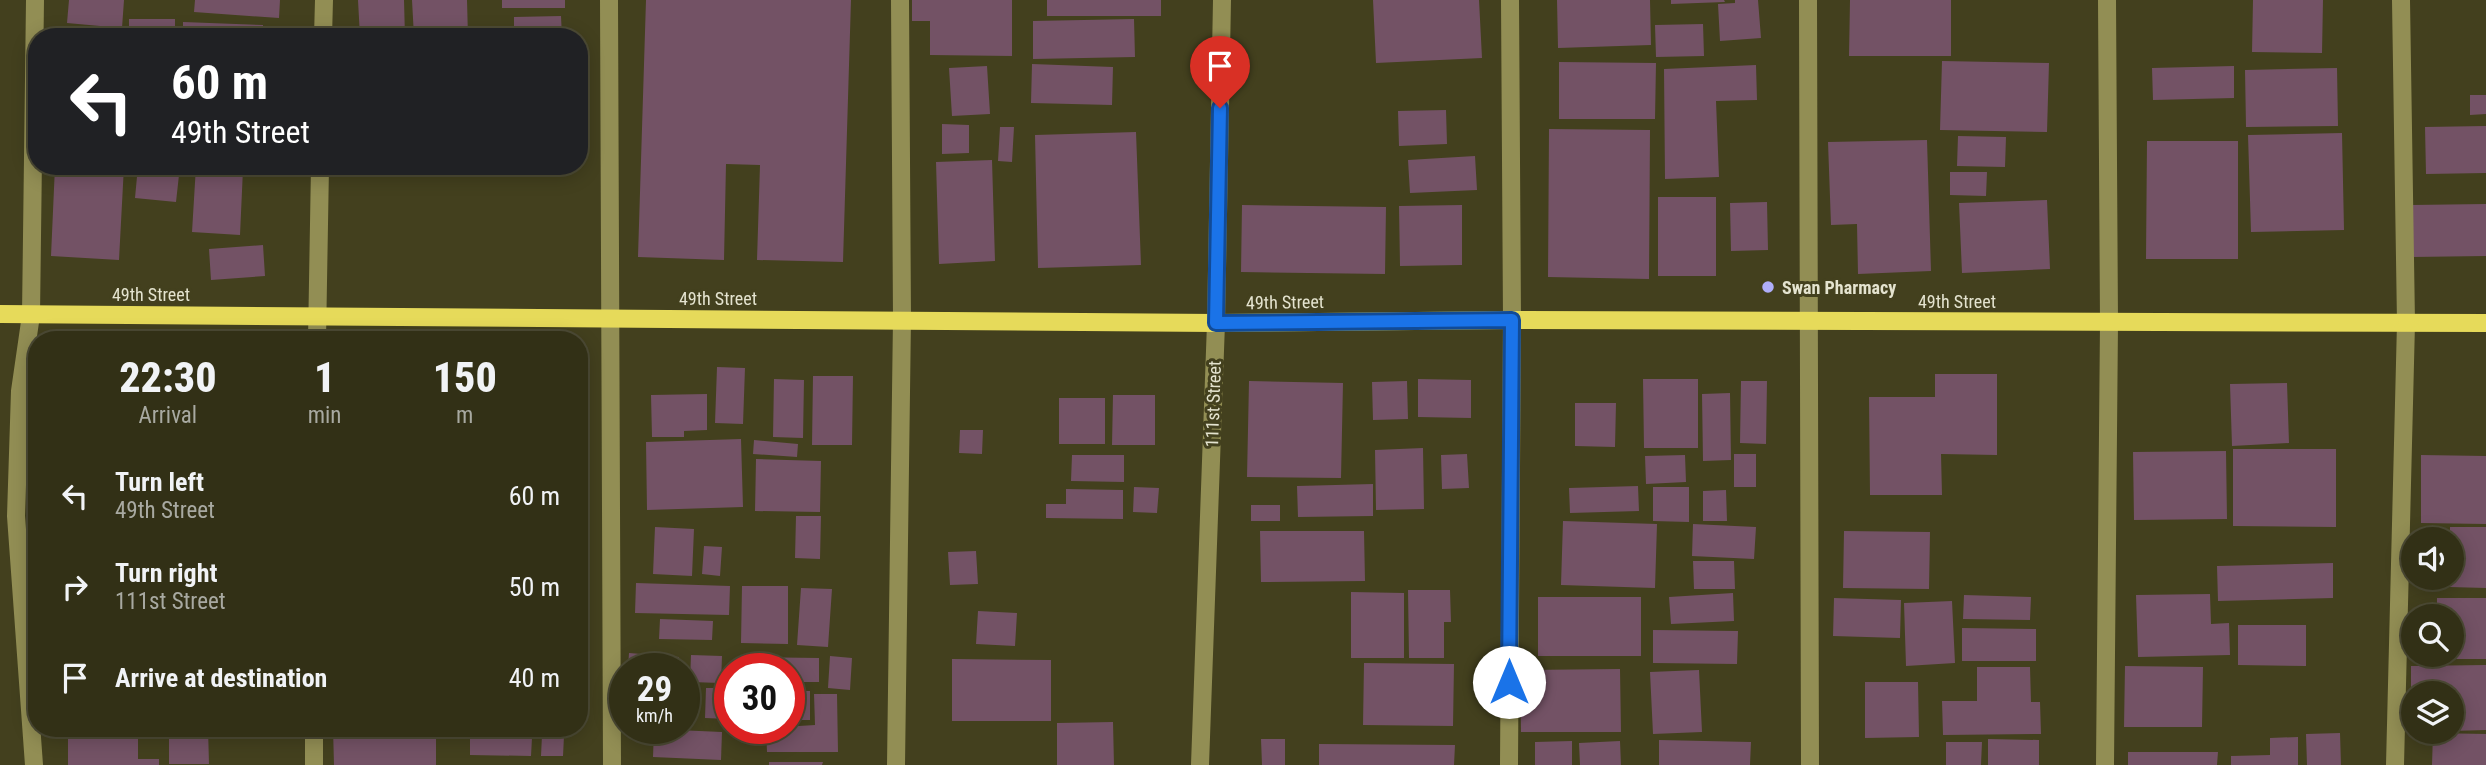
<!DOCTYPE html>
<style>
:root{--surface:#323016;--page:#3a381f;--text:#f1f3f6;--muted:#a8a9a1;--line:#4d4b35}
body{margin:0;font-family:"Roboto Condensed",sans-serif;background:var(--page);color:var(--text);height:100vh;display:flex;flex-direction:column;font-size:26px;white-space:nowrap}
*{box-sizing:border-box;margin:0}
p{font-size:23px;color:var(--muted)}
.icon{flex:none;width:38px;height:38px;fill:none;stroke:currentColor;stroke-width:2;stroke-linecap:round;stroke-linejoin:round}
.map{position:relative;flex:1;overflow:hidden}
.side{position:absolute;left:28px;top:331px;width:560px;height:406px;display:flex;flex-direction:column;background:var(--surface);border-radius:28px;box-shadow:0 4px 18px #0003,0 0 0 2px var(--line)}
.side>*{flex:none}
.hud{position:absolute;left:28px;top:28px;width:560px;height:147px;border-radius:28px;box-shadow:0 4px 18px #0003,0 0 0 2px var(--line);background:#202124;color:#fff;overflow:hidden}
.fabs{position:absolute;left:2401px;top:527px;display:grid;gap:14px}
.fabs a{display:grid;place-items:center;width:63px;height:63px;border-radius:50%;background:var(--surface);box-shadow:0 4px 18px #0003,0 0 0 2px var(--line);font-size:35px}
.speed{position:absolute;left:609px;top:653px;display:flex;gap:14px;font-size:35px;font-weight:700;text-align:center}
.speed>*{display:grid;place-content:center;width:91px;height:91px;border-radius:50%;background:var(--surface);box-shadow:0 4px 18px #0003,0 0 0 2px var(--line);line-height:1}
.speed small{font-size:18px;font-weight:400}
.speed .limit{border:10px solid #d22;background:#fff;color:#111}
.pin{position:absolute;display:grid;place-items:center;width:60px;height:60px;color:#fff;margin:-72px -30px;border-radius:50% 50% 50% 0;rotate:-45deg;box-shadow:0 0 7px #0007}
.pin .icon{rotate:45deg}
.me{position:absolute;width:77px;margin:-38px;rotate:0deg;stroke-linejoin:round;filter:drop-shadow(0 0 5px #0008)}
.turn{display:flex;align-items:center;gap:24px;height:147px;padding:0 28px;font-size:32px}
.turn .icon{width:91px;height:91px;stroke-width:2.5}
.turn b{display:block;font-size:49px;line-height:60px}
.eta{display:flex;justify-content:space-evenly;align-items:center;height:119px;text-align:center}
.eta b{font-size:42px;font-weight:800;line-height:49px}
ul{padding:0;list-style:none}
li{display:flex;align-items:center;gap:21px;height:91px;padding:0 28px}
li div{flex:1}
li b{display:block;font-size:26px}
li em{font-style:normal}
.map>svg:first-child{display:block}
</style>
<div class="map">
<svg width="2486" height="765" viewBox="0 0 2486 765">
<rect width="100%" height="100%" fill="#43401e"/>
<!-- building -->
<path fill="#735265" d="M69,0H124L122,28L67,23Z
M195,0H280L279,18L194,12Z
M358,0H404L405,37H360Z
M412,0H467L468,37H414Z
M502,0H565V8H502Z
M646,0H851L843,262L757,260L760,165L726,164L724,260L638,257Z
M912,0H1012V56L930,55V21H912Z
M1047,0H1161V16H1047Z
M1373,0H1479L1482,58L1376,63Z
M1557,0H1650L1651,45L1558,48Z
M1671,0H1724L1725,2L1671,4Z
M1735,0H1758L1761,38L1720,41L1718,4L1735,3Z
M1850,0H1951V56H1849Z
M2253,0H2323L2322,53L2252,52Z
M561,16L562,37H514V17Z
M129,19H175V37H129Z
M1134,19L1135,57L1033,59V21Z
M183,22L263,25V37H183Z
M1703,24L1704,56L1656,57L1655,25Z
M1942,61L2049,63L2047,132L1940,130Z
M1559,62L1656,63L1655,119H1559Z
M1032,64L1113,67L1112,105L1031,103Z
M1756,65L1757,100L1716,101L1719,177L1665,179L1664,69Z
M987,66L990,114L952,116L949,68Z
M2234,66V98L2153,100L2152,68Z
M2337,68L2338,126L2246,127L2245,70Z
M2470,95H2486V114L2470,115Z
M1446,110L1447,144L1399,146L1398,111Z
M942,124L969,125V153L942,154Z
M2486,126V173L2426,174L2425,127Z
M1000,127H1014L1012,162L998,161Z
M1549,129L1650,130L1649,279L1548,277Z
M1136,132L1141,265L1038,268L1035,135Z
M2342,133L2344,230L2251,232L2248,135Z
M1958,136L2006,137L2005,167L1957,166Z
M1927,140L1931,271L1858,274L1857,224L1831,225L1828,142Z
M2147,141H2238V259H2146Z
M1475,156L1477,190L1410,193L1408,160Z
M992,160L995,261L939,264L936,162Z
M55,166H124L119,260L51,256Z
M138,166H180L176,202L135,198Z
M196,166L243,169L240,235L192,232Z
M1950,172H1987L1986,196L1950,195Z
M1658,197H1716V276H1658Z
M2047,200L2050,269L1962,273L1959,203Z
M1767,202L1768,250L1731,251L1730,203Z
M2486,204V256L2412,257L2411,205Z
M1242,205L1386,207L1385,274L1241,272Z
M1462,205V265L1400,266L1399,206Z
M263,245L265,276L211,280L209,249Z
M717,367L745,368L743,424L715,423Z
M1935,374H1997V455L1941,454L1942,495H1870L1869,397H1935Z
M813,376H853L852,445H812Z
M774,379L804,380L803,438L773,437Z
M1418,379L1471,380V418L1418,417Z
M1643,379H1698V448H1644Z
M1249,381L1343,383L1341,478L1247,477Z
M1407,381L1408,419L1373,420L1372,382Z
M1741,381H1767L1766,444L1740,443Z
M2287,383L2289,443L2232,446L2230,384Z
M1730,393L1731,460L1703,461L1702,394Z
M707,394V430L684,431V437H652L651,395Z
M1113,395H1155V445H1112Z
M30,398H37V435H31Z
M1059,398H1105V444H1059Z
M1575,403H1616L1615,447L1575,446Z
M960,430H983L982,454L959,453Z
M741,439L743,507L647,510L646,442Z
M754,440L798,444L797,457L753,454Z
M1423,448L1424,509L1376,510L1375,450Z
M2233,449H2336V527L2233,526Z
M2226,451L2227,519L2134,520L2133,452Z
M1467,454L1469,488L1442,489L1441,455Z
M1734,454H1756V487H1734Z
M1072,455H1124V482L1071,481Z
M1685,455L1686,482L1646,484L1645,456Z
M2421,455L2486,456V524L2421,523Z
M756,459L821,461L820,512L755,511Z
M29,483H37V500H29Z
M1373,484V516L1298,517L1297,486Z
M1638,486L1639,511L1570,513L1569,488Z
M1134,487L1159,488L1157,513L1133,512Z
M1653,487H1689V522L1653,521Z
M1066,489L1123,490V519L1046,518V504H1066Z
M1726,490L1727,521H1703V491Z
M1251,505H1280V521H1251Z
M796,516H821L820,559L795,558Z
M1563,521L1657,524L1655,588L1561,585Z
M1693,524L1756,527L1754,559L1692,556Z
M655,527L694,529L692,576L653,574Z
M2450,527H2486V588L2449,587Z
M1260,531H1364L1365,581L1261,582Z
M1844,531L1930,532L1929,589L1843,588Z
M704,546L722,547L720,576L702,574Z
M976,551L978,584L950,585L948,552Z
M1693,561H1734L1735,589H1694Z
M2333,563V598L2218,601L2217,566Z
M636,583L730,586L729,615L635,613Z
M742,586H788V644L741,643Z
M801,588L832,589L828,647L797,645Z
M1408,590H1450L1451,622H1444V658H1409Z
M1351,592L1404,593V658H1351Z
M1733,593L1734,621L1671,624L1669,597Z
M2210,594L2211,624L2229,623L2230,655L2138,657L2136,595Z
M1964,595L2031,597L2030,620L1963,619Z
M1538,597H1641V656H1538Z
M1834,598L1901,600L1900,638L1833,636Z
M2437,598H2486V659H2426V654H2452V616H2437Z
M1952,601L1955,663L1906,666L1904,603Z
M978,611L1017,613L1015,646L976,644Z
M660,619L713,621L712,640L659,639Z
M2238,625H2306V666L2238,665Z
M1962,628L2036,629V661H1962Z
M1653,630L1738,631L1737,664L1653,663Z
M629,653L679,657L678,668H628Z
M691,655L722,656L721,683L690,682Z
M830,656L852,658L850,690L828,688Z
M746,657L819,658V682H789V668H746Z
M952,659L1051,660V721H952Z
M1364,663L1454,664L1453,726L1363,725Z
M2486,665V730L2452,731V693H2413L2411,708V666Z
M2125,666L2203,667L2202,727H2124Z
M1977,667H2030L2031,702H2040L2041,734L1943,735L1942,701H1977Z
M1620,669L1621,732H1521L1520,670Z
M1699,670L1702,732L1653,734L1650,672Z
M1865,682H1918L1919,737L1865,738Z
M706,688H729L728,719L705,718Z
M684,691L697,692L696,719H684Z
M789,691H810V720H789Z
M814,694H837L838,752H767L766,728L815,725Z
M1113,722L1114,765H1057V723Z
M68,728H138V759H159V765H68Z
M169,728H208L209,764H169Z
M333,728H436V765H334Z
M471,728H533V734H472Z
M654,729L722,732L721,760L653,757Z
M2340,733L2341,765H2307L2306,734Z
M2433,733L2486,734V765H2432Z
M542,735L564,736L563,756H541Z
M2298,737V765H2231V756L2270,755V738Z
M470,738H532L531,756L470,755Z
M1261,739H1285V765H1262Z
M1988,739L2039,740V765H1988Z
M1659,740L1751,742L1750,765H1659Z
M1572,741V765H1535V742Z
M1620,741L1621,765H1580L1579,743Z
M1946,742H1982L1981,765H1946Z
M1319,744L1455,745L1454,765H1319Z
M2128,752H2218L2217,765H2128Z
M769,762H823L822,765H769Z"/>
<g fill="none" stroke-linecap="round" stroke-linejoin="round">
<!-- minor -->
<path stroke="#928e54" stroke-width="18" d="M609,0L612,765
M1808,0L1810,765
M323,37L324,0
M317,340L320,166
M34,765L16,516L20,391L31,315L35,0
M314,765V728
M896,765L902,318L900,0
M1200,765L1216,323L1222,0
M1509,765L1512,320L1510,0
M2105,765L2109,323L2107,0
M2395,765L2406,323L2401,0"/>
<!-- major -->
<path stroke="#e6da5a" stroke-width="18" d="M0,314L1216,323L1512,320L2486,323"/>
</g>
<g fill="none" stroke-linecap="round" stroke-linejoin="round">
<!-- route casing -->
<g stroke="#114b97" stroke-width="18">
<path id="route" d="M1220,108L1216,323L1512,320L1509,682"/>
</g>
<!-- route -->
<use href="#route" stroke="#1a73e8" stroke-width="12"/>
</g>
<!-- markers -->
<circle fill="#afaefa" stroke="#43401e" stroke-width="2.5" cx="1768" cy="287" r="7"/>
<g text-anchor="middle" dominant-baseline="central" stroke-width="6" stroke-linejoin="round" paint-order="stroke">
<!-- poi labels -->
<g font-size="18" font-weight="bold" fill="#e4e3cf" stroke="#43401e" text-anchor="start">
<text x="1782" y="287">Swan Pharmacy</text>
</g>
<!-- street labels -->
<g font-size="18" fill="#e4e3cf" stroke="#43401e">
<text x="151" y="294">49th Street</text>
<text x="718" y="298">49th Street</text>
<text x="1957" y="301">49th Street</text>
<text transform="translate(1285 302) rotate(-1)">49th Street</text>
<text transform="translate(1213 404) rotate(-88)">111st Street</text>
</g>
</g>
</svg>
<div class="fabs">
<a><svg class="icon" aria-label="sound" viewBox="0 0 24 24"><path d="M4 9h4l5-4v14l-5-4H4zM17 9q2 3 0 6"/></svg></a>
<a><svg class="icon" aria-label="search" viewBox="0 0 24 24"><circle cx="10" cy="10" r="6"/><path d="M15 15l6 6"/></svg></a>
<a><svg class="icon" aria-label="layers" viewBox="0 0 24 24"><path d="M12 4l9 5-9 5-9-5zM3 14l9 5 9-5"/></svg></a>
</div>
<div class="speed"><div>29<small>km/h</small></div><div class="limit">30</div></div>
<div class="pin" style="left:1220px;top:108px;background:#d93025"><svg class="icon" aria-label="arrive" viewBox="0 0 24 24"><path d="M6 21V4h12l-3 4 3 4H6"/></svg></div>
<svg class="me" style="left:1509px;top:682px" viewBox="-20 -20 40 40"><circle r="19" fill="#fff"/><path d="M0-13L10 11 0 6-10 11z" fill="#1a73e8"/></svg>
<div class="hud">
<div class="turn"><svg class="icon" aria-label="left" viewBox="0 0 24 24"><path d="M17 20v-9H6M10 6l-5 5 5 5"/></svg><div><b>60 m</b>49th Street</div></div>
</div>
<section class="side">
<div class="eta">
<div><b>22:30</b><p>Arrival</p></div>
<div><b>1</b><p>min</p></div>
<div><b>150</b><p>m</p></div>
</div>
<ul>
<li><svg class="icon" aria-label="left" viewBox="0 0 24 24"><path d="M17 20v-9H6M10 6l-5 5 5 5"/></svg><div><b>Turn left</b><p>49th Street</p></div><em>60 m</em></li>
<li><svg class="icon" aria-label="right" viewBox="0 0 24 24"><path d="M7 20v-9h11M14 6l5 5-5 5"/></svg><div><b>Turn right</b><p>111st Street</p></div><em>50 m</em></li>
<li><svg class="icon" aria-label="arrive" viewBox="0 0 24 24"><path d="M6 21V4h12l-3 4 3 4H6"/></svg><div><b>Arrive at destination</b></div><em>40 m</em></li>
</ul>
</section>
</div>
